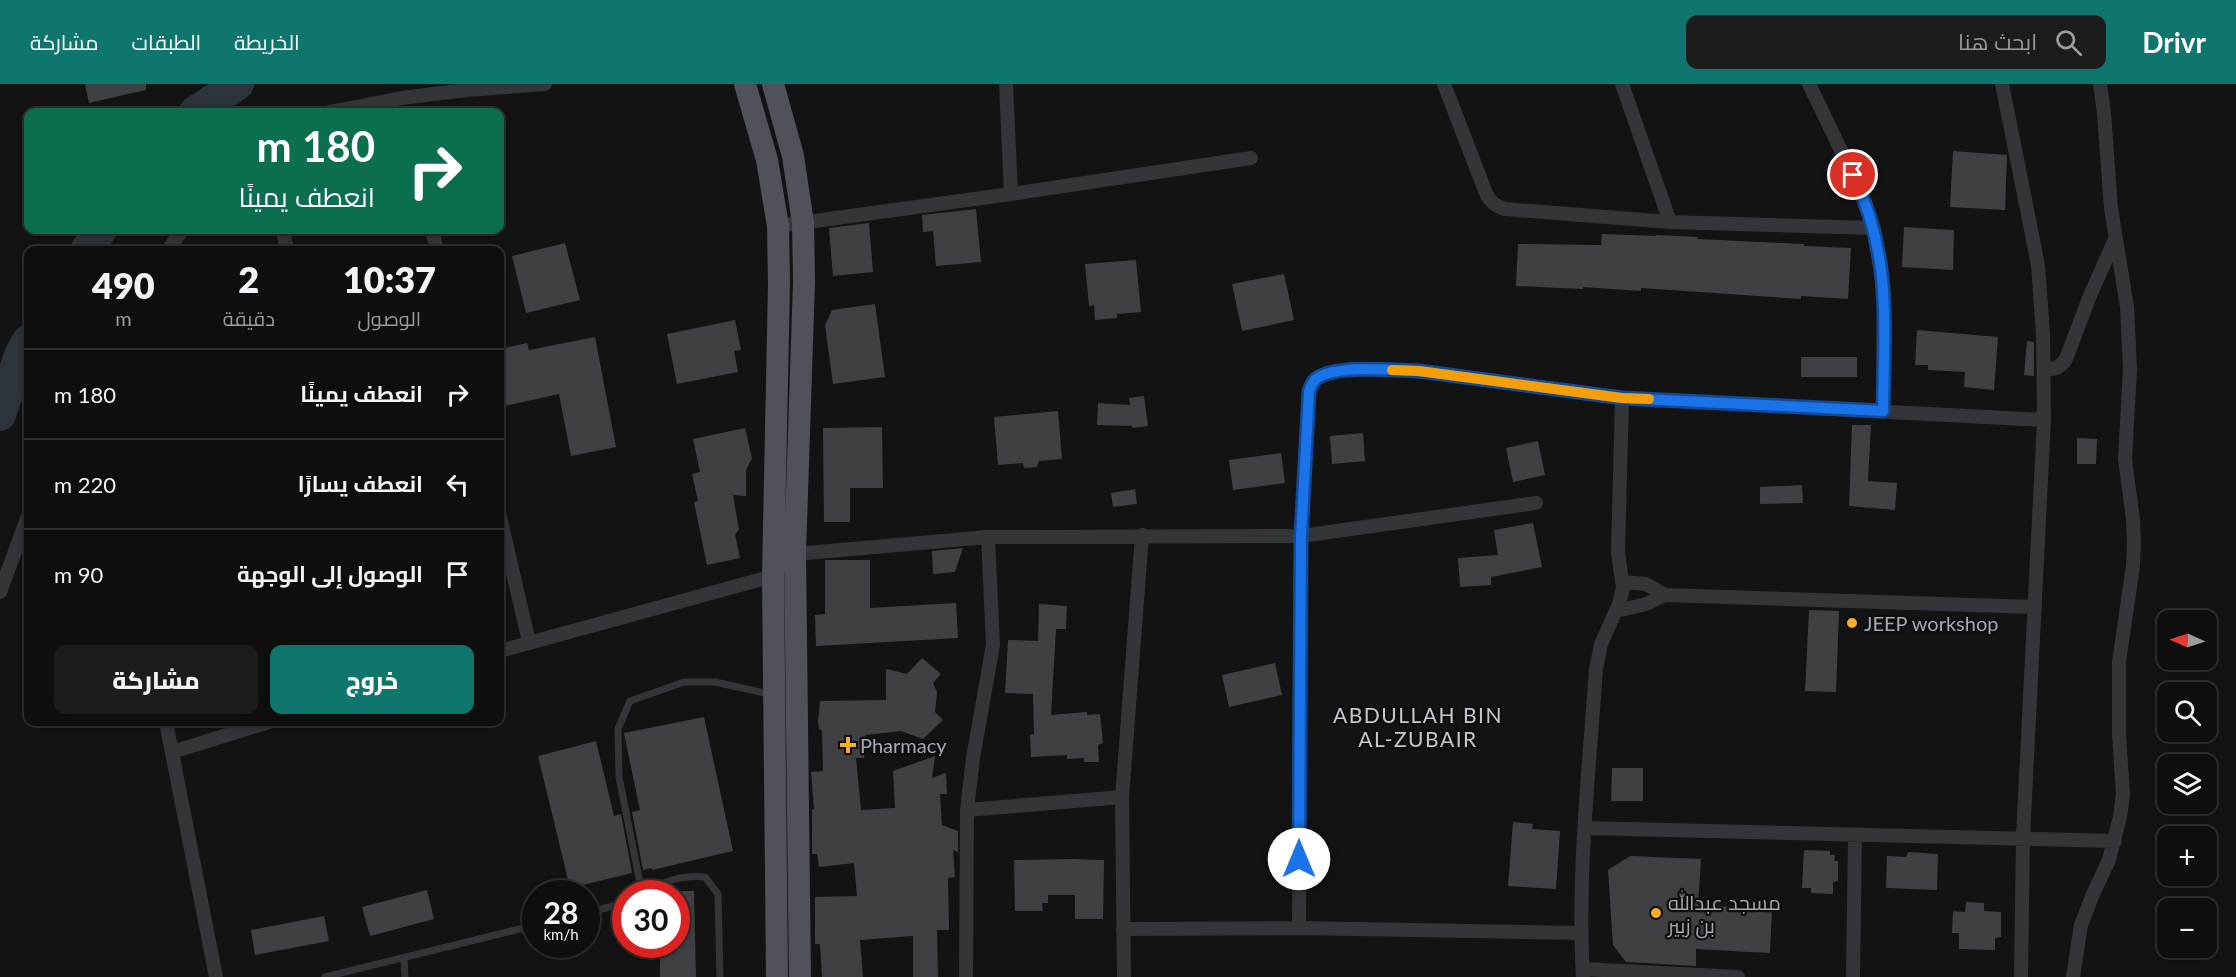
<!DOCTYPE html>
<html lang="ar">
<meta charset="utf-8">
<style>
:root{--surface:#0e0e0f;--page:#1c1c1d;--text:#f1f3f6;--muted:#9b9c9e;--line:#2e2e2f;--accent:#0f766e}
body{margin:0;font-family:Lato,Cairo,sans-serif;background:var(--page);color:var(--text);direction:rtl;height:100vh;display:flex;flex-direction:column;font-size:22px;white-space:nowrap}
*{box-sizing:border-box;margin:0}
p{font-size:20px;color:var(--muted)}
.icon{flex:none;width:33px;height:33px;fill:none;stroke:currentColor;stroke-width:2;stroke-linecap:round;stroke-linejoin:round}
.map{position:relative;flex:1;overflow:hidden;direction:ltr}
.side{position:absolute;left:24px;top:162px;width:480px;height:480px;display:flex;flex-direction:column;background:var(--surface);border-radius:12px;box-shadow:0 3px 9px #0003,0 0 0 2px var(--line);direction:rtl}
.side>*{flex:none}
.hud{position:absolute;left:24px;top:24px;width:480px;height:126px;border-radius:12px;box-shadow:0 3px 9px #0003,0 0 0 2px var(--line);direction:rtl;background:#0b6e4f;color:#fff;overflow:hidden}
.needle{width:39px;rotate:273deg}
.fabs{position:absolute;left:2157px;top:526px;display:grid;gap:12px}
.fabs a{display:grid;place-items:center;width:60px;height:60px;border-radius:12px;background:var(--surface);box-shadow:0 3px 9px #0003,0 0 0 2px var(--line);font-size:30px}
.speed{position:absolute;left:522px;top:796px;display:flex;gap:12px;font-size:30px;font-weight:700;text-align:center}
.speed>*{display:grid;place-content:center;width:78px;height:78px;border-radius:50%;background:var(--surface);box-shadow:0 3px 9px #0003,0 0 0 2px var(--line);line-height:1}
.speed small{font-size:15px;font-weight:400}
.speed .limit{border:9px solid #d22;background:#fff;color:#111}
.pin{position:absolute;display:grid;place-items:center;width:51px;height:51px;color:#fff;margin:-26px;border:3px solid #fff;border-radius:50%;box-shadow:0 2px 6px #0007}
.me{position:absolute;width:66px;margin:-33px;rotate:0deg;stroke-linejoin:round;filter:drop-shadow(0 0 4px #0008)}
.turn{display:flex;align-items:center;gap:21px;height:126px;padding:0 30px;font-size:27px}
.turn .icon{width:78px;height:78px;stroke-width:2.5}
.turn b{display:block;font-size:42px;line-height:51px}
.eta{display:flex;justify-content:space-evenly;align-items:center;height:102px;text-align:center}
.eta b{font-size:36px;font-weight:800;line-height:42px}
.action{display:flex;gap:12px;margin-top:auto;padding:12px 30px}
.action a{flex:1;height:69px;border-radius:12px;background:var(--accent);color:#fff;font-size:24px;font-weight:800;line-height:69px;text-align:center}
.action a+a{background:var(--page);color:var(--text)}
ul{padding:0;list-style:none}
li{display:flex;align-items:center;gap:18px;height:90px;padding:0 30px;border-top:2px solid var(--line)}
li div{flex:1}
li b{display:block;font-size:22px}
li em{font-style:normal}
header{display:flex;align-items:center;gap:36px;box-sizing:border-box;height:84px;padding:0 30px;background:var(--accent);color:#fff}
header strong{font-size:28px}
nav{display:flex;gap:33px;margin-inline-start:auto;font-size:21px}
.search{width:420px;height:54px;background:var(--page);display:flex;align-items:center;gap:15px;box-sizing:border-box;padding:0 21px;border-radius:12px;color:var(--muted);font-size:22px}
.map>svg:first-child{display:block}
</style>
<header>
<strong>Drivr</strong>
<div class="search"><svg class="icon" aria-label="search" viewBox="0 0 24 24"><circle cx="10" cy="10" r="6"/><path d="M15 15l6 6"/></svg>ابحث هنا</div>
<nav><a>الخريطة</a><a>الطبقات</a><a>مشاركة</a></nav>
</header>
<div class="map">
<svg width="2236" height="893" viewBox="0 0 2236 893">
<rect width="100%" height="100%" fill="#131314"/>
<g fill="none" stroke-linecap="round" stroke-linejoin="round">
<!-- river -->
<path stroke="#2b343a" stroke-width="32" d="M195,28L238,0
M86,166L101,146
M0,331L20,271L28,257"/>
</g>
<!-- building -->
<path fill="#3f4044" d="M85,0H146V6L89,19Z
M1953,67L2007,71L2005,126L1950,123Z
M976,125L981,178L936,182L933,147L923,148L922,131Z
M869,139L873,188L833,192L829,144Z
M1904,143L1954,146L1953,186L1902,183Z
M1602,150L1656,152V151L1698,153L1697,155L1804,160V162L1851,164L1848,215L1801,212V215L1641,204V207L1583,203V205L1516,202L1518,160L1601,161Z
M565,159L580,216L526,229L512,172Z
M1136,176L1141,228L1117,230V234L1095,236L1094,221L1089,222L1085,180Z
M1284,190L1294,236L1242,247L1232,200Z
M875,220L885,293L833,300L825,241L832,226Z
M735,236L741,266L734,267L738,288L677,300L667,250Z
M1917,246L1998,253L1994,306L1964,303L1965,288L1928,286V281H1915Z
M595,253L616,363L571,372L559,310L500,323V265L527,259L529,266Z
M2027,257L2034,258V292L2024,291Z
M1801,273H1857V293H1801Z
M1144,312L1148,342L1133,344L1132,342L1097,341L1098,319L1130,321L1129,314Z
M1058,327L1062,375L1039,377L1037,383L1024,384L1023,379L998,381L994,333Z
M1852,341H1871L1868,397L1897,399L1895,426L1849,422Z
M882,343L883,404H850V438H824L823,344Z
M745,344L752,374L746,386V412L733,411L739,446L735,450L740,474L707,481L694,418L698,417L692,390L700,388L693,355Z
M1363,349L1365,377L1332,380L1330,352Z
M2077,354L2097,355L2096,380H2077Z
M1538,357L1545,391L1513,398L1506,364Z
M1281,369L1285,399L1233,406L1229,376Z
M1802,401L1803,419L1760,420V403Z
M1135,405L1137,420L1113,423L1111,409Z
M1533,439L1542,483L1491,493V501L1460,503L1458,474L1498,471L1494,446Z
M963,464L955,488L933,490L932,467Z
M825,476H870V524L956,519L958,554L816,562L815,531L825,530Z
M1039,520L1067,522L1066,545H1056L1051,631L1087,628V631L1100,630L1103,659L1098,661L1099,678H1084V674L1067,675V671L1031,673L1030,651L1034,650L1033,610L1005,609L1008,556L1038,557Z
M1809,526L1839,527L1836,608L1805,607Z
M922,574L941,590L933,599L937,608L935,628L943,636L923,655L901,647L866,651L864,674H856L861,726L895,724L893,687L935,672L932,694L946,689L947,710H940L942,741L958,747V768L953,766L955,793L948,794L949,846H937L938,893H913V852L860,856L863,893H822L820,860H815V813L857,812L854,779L819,783L817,770H812V725H814L811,688L823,687L822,647L819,645L818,638L820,617L886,616V585L907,590Z
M1275,579L1282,611L1229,623L1222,591Z
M704,633L733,767L652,786V784L643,786L632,728L640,726L624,649Z
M596,657L614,732L621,730L632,789L570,804L538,672Z
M1612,684H1643V717H1611Z
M1513,738L1533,740L1532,745L1560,747L1556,805L1508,802Z
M1804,766L1830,767V771H1835L1834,777H1838V797L1833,798V810L1811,809V804H1802Z
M1908,768L1938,770L1937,806L1886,804L1887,772L1906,773Z
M1630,772L1701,775L1698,821L1772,825L1770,869L1696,865V882L1626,878L1613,861L1608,786Z
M1073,775L1104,776L1103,835H1075V811H1048V819H1042L1043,827H1015L1014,776Z
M427,806L434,835L370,852L362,823Z
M676,807H694L696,893H660V861H676Z
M1966,818L1984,819V827L2001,828V853L1995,854V866L1959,865V849H1952L1953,827L1965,828Z
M324,832L329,857L255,871L251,846Z"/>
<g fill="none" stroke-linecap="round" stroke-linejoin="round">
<!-- service -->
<path stroke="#333539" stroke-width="7" d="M642,809L619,693L618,645L630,617L684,598H715L769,610
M639,810C660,799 681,790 705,793L718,810L720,893
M586,829L617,821L626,817
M404,874L405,893
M325,893L536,841"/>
<!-- minor -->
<path stroke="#333539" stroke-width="14" d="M1006,0L1011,110
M1444,0L1484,104C1488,116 1493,121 1505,125L1670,138L1874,144
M1622,0L1670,138
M1809,0L1862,110L1874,144L1884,209L1883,327
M2002,0L2038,181L2043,250L2044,336L2023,753L2021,893
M329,28L402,14L466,6L545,0
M778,142L1011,110L1251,74
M283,146L287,166
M432,146L437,166
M168,166L182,146
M2044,284C2054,286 2060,284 2066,275L2089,214L2115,155
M500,433L529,558
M795,470L988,453L1301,452L1536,419
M1622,498L1646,500L1665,511L2035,523
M0,508L28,432
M1616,527L1646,520L1665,511
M500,567L773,492
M166,638L216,893
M172,668L269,638
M967,726L1122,713
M1586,744L2115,757
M1299,844L1301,452L1309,308C1311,301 1313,296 1319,293C1339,281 1395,286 1419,287L1622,314L2044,336
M1123,845L1299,844L1581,849
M1583,885L1738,893
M966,893L967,726L973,674L993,561L988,453
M1124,893L1122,713L1142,451
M1583,893C1577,791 1589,687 1596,585L1601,560L1619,520L1623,504L1618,469L1622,314
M1853,893L1855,751
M2073,893L2081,841L2093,810L2109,776L2120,733L2123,710L2119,650V578L2133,482L2134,458L2133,436L2125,375L2130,285L2127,223L2111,124L2104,29L2100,0"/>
<!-- primary -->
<path stroke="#4f5259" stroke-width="22" d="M745,0L767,76L778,142L779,200L773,492L777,893
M773,0L793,72L803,139L804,198L795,470L800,893"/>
</g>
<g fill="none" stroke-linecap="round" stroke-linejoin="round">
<!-- route casing -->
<g stroke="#114b97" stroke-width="15">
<path id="route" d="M1299,775L1301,452L1309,308C1311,301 1313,296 1319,293C1339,281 1395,286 1419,287L1622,314L1883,327C1884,242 1892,170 1853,91"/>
</g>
<!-- route -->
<use href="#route" stroke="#1a73e8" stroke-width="10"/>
<!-- slow -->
<path stroke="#f59e0b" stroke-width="10" d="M1392,286L1419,287L1622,314L1649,315"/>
</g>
<!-- markers -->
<g fill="#f7ad28" stroke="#0e0e0f" stroke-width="2">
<circle cx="1852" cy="539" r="6"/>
<path d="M845 652h6v6h6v6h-6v6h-6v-6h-6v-6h6z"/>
<circle cx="1656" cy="829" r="6"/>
</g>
<g text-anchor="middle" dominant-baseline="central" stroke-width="4.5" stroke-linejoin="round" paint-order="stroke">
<!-- poi labels -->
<g font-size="20" fill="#a4a9b5" stroke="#0e0e0f" text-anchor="start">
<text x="1864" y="539">JEEP workshop</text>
<text x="860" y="661">Pharmacy</text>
<text x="1668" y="818">مسجد عبدالله<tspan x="1668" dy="23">بن زبير</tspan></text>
</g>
<!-- neighbourhood labels -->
<g font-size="21" letter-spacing="1.5" fill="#c5c8d1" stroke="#0e0e0f">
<text x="1418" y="630">ABDULLAH BIN<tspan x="1418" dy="24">AL-ZUBAIR</tspan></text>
</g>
</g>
</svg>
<div class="fabs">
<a><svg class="needle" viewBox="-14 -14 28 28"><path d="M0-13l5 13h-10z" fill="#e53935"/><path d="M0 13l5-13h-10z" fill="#9b9c9e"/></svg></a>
<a><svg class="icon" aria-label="search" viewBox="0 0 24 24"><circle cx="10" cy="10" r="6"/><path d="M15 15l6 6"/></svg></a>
<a><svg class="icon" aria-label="layers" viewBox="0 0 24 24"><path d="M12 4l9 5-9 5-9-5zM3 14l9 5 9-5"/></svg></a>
<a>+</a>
<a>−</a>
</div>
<div class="speed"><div>28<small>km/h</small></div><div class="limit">30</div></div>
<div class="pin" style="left:1853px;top:91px;background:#d93025"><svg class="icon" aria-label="arrive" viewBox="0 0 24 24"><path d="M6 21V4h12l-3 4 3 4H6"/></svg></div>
<svg class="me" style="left:1299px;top:775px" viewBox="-20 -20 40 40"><circle r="19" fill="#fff"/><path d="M0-13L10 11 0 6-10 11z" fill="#1a73e8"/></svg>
<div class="hud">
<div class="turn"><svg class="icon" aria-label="right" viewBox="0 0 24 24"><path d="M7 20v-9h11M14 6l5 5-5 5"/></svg><div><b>180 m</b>انعطف يمينًا</div></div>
</div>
<section class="side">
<div class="eta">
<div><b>10:37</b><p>الوصول</p></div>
<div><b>2</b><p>دقيقة</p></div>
<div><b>490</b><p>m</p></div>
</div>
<ul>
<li><svg class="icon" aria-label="right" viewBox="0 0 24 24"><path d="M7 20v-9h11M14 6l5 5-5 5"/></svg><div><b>انعطف يمينًا</b></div><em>180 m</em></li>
<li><svg class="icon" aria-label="left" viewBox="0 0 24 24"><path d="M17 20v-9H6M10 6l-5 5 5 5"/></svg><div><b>انعطف يسارًا</b></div><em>220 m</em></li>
<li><svg class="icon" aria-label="arrive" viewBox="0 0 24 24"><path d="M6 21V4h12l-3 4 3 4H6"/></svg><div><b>الوصول إلى الوجهة</b></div><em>90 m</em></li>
</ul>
<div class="action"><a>خروج</a><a>مشاركة</a></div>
</section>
</div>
